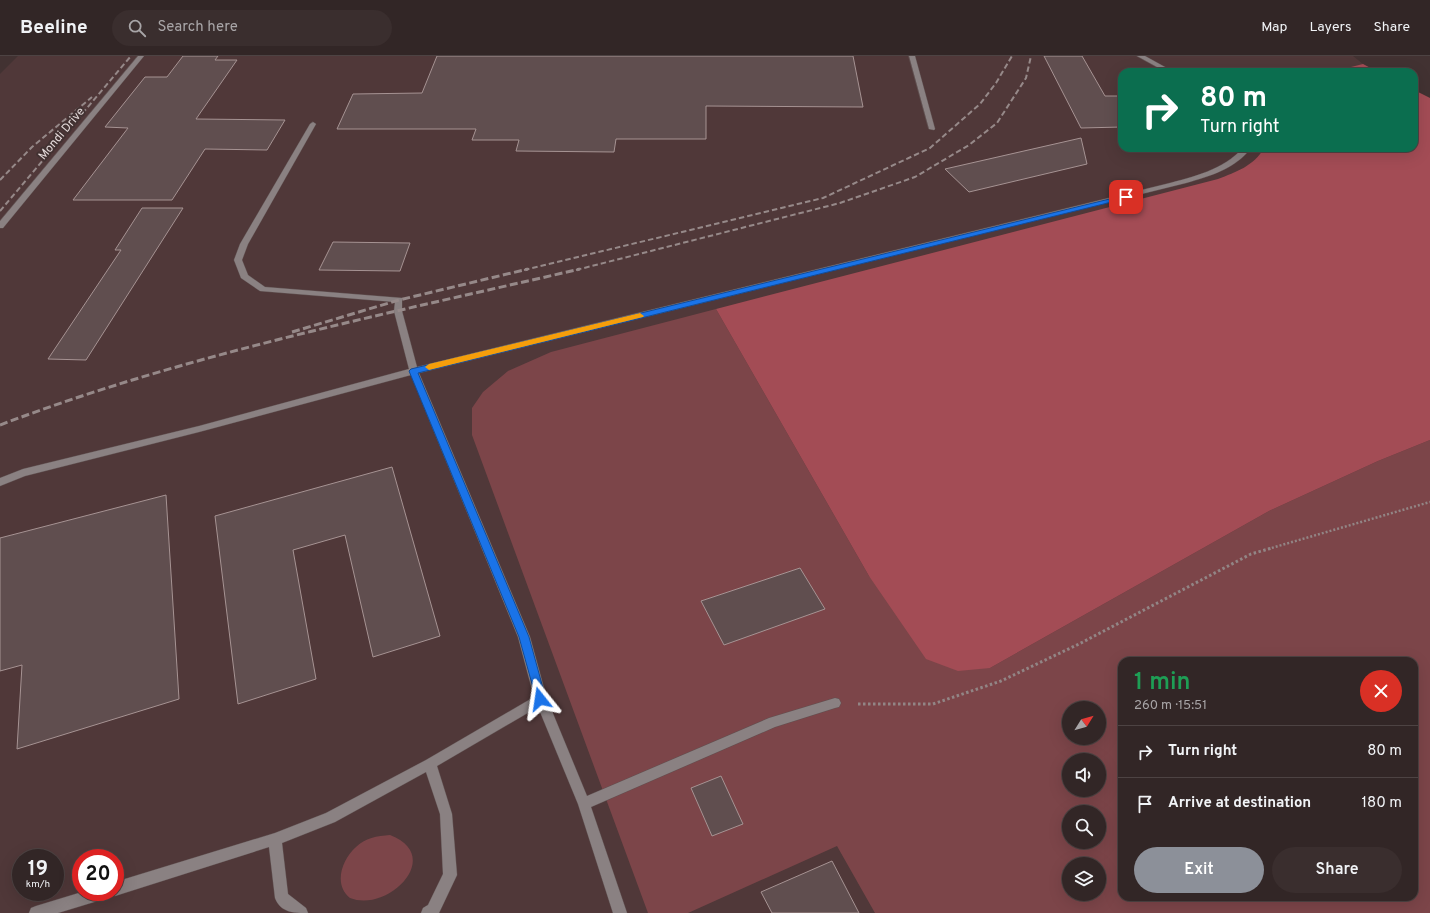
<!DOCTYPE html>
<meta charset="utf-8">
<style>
:root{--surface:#322626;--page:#3a2e2e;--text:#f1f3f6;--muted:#a8a5a7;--line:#4d4343;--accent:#8c9099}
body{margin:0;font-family:Overpass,sans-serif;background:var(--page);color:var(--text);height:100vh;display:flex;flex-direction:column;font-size:15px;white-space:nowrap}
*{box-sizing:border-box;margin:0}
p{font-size:13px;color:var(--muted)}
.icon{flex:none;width:22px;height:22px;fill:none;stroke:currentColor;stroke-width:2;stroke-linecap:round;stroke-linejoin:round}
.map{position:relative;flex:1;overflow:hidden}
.panel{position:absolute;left:1118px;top:601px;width:300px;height:244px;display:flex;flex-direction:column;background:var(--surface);border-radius:12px;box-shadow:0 4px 16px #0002,0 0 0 1px var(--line)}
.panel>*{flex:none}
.banner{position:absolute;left:1118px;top:12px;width:300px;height:84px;border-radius:12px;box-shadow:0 4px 16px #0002,0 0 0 1px var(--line);background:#0b6e4f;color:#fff;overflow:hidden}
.needle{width:26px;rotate:53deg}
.tools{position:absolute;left:1062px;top:645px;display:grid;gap:8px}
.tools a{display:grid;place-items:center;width:44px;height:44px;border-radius:50%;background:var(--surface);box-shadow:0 4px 16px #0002,0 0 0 1px var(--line);font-size:20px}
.speed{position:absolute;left:12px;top:793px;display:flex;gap:8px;font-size:20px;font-weight:700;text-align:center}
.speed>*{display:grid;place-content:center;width:52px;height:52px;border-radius:50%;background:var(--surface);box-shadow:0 4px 16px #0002,0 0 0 1px var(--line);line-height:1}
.speed small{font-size:10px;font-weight:400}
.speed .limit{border:6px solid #d22;background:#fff;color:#111}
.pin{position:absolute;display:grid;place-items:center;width:34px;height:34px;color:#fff;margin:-17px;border-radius:8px;box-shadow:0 2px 6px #0006}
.me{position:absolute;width:44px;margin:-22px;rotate:345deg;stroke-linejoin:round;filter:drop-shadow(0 0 3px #0008)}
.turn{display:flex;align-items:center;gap:14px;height:84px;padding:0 16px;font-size:18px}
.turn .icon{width:52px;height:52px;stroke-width:2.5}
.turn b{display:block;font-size:28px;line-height:34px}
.round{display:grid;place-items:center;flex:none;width:42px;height:42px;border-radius:21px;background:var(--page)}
.summary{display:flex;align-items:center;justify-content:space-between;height:68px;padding:0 16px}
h1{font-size:24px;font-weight:600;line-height:30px;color:#1e9e55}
.primary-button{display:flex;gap:8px;margin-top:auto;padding:8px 16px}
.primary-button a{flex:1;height:46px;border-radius:24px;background:var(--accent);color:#fff;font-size:16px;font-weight:600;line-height:46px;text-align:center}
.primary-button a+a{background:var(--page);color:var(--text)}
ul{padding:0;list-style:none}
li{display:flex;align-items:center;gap:12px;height:52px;padding:0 16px;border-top:1px solid var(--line)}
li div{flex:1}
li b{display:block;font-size:15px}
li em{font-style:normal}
header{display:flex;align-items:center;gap:24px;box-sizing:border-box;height:56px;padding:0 20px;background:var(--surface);border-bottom:1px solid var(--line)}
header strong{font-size:19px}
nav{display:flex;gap:22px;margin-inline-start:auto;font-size:14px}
.search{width:280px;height:36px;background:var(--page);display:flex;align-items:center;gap:10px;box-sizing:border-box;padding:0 14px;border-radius:22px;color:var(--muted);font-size:15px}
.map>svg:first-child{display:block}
</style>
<header>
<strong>Beeline</strong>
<div class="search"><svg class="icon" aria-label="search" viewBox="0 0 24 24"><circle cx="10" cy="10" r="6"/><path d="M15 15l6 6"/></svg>Search here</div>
<nav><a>Map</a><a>Layers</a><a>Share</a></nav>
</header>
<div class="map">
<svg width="1430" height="857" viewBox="0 0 1430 857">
<rect width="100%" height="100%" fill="#423232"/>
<!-- built -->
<path fill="#503839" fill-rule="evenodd" d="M18,0H1353L1363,8L1378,16H1122V92H1414V34L1430,42V857H0V18ZM1122,605H1414V841H1122ZM1069,652H1099V682H1069ZM1069,704H1099V734H1069ZM1069,756H1099V786H1069ZM21,802H55V836H21ZM81,802H115V836H81ZM1069,808H1099V838H1069Z"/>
<!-- green -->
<path fill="#7c4549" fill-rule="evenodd" d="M716,253L869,520L990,612L1269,455L1378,405L1430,384V857H875L837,790L688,857H648L472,379V352L483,336L508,315L551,296ZM1122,605H1414V841H1122ZM1069,652H1099V682H1069ZM1069,704H1099V734H1069ZM1069,756H1099V786H1069ZM1069,808H1099V838H1069Z
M390,779C445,800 388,857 350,842C333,829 342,803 356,791C365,782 377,780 390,779Z"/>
<!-- forest -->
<path fill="#a34c55" d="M1363,8L1378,16H1331Z
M1414,34L1430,42V384L1378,405L1269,455L990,612L958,615L926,603L869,520L716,253L1218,123C1236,116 1254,110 1264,92H1414Z"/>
<!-- building -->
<path fill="#604e4f" stroke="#a69393" d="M183,0H218L215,4H237L196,63L285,64L267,94L205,93L172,144H73L128,72L105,71L145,21H167Z
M437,0H853L863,51L706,50V83H616L614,96L516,95L519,84H472L476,73H337L353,38L422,37Z
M1044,0H1082L1105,40H1122V71L1081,72Z
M1081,82L1087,108L969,136L945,113Z
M142,152H183L86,304L48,303L121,194H115Z
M333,186L410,187L400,215L319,214Z
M392,411L440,580L373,601L345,479L293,494L316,623L238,648L215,460Z
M166,439L179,643L17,693L22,609L0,615V482Z
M800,512L825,553L724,589L701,545Z
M721,720L743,768L712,780L691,732Z
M832,805L859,857H772L761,836Z"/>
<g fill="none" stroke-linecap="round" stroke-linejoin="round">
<!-- minor casing -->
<g stroke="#5f5050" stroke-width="1">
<path id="minor" d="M138,0H144L3,172H0V165Z
M909,0H915L935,73L934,74L929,73Z
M1137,0H1145L1174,16H1166Z
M313,66L316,68L248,188L242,204L248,219L265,231L402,242V255L417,311L1166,128C1193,121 1223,114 1243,92H1251C1235,113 1210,120 1186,127L419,317L530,581L547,643L587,740L769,662L835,642L839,643L841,647L839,651L835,652L775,671L591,751L627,857H613L578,748L538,651L437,710L452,758L457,819L439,857H421L423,852L428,849L443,818L440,758L426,716L335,766L282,787L288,838L306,852L308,857C294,857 281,857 275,842L269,791L115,840L110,838L109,841L104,843L58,857H29L31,852L36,850L82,836H115V826L275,777L326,757L426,704L534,641L518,581L411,319L199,376L25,420L0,430V422L23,413L199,370L409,313L394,255L395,246L260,235L241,222L234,204L240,188L310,68Z"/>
</g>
<!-- path-far1 -->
<path stroke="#928585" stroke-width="2.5" stroke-dasharray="2 2" stroke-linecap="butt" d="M1268,493L1430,446"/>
<!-- path -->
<path stroke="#928585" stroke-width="3" stroke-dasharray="2.5 2.5" stroke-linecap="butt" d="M858,648H933L1001,625L1079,588L1251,498L1272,492"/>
<!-- minor -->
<use href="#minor" fill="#8a8182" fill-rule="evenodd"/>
<!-- rail-far1 -->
<path stroke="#968989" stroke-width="2" stroke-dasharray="5.5 3" stroke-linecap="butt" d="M0,124L32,91L92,41
M0,155L131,0
M524,214L823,142L930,92L980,48L996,27L1012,0
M576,214L840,147L915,121L969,89L997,67L1026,22L1031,0"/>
<!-- rail -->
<path stroke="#968989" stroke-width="3" stroke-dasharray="8 3.5" stroke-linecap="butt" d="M292,276L399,244L528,213
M0,369C187,298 386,258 580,213"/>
</g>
<!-- route -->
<path fill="#1a73e8" stroke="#114b97" d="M1126,139H1128V142L418,317L529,581L546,643L544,646H537L519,581L409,315L411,313Z"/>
<!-- slow -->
<path fill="#f59e0b" d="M640,257L644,260L643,261L429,314L425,311L429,308Z"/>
<g text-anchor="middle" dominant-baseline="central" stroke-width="4" stroke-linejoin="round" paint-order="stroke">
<!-- far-street labels -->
<g font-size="12" fill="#e5dbdb" stroke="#423232">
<text transform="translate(62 78) rotate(-50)">Mondi Drive</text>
</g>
</g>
</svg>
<div class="tools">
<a><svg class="needle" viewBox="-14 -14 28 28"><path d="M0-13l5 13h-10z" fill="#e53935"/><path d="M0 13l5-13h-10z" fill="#a8a5a7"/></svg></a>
<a><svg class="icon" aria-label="sound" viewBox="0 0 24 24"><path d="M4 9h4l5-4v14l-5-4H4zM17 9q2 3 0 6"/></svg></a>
<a><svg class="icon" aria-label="search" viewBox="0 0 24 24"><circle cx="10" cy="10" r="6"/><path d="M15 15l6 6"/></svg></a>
<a><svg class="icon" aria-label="layers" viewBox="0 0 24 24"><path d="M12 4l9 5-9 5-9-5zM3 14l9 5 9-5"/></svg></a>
</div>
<div class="speed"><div>19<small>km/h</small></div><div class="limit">20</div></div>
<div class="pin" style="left:1126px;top:141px;background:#d93025"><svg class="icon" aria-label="arrive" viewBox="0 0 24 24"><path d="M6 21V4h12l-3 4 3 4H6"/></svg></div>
<svg class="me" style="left:540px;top:643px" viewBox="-20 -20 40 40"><path d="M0-17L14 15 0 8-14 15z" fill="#1a73e8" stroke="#fff" stroke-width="4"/></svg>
<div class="banner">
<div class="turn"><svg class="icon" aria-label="right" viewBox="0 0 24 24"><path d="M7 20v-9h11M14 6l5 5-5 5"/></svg><div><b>80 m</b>Turn right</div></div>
</div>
<section class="panel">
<div class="summary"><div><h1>1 min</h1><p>260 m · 15:51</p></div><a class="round" style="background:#d93025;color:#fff"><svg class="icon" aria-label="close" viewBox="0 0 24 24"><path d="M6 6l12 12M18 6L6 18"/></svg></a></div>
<ul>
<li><svg class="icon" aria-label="right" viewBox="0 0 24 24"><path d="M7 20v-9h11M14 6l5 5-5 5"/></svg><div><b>Turn right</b></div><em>80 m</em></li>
<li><svg class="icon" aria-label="arrive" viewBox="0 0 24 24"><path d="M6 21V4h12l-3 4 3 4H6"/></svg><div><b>Arrive at destination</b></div><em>180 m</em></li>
</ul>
<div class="primary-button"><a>Exit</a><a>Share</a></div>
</section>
</div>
